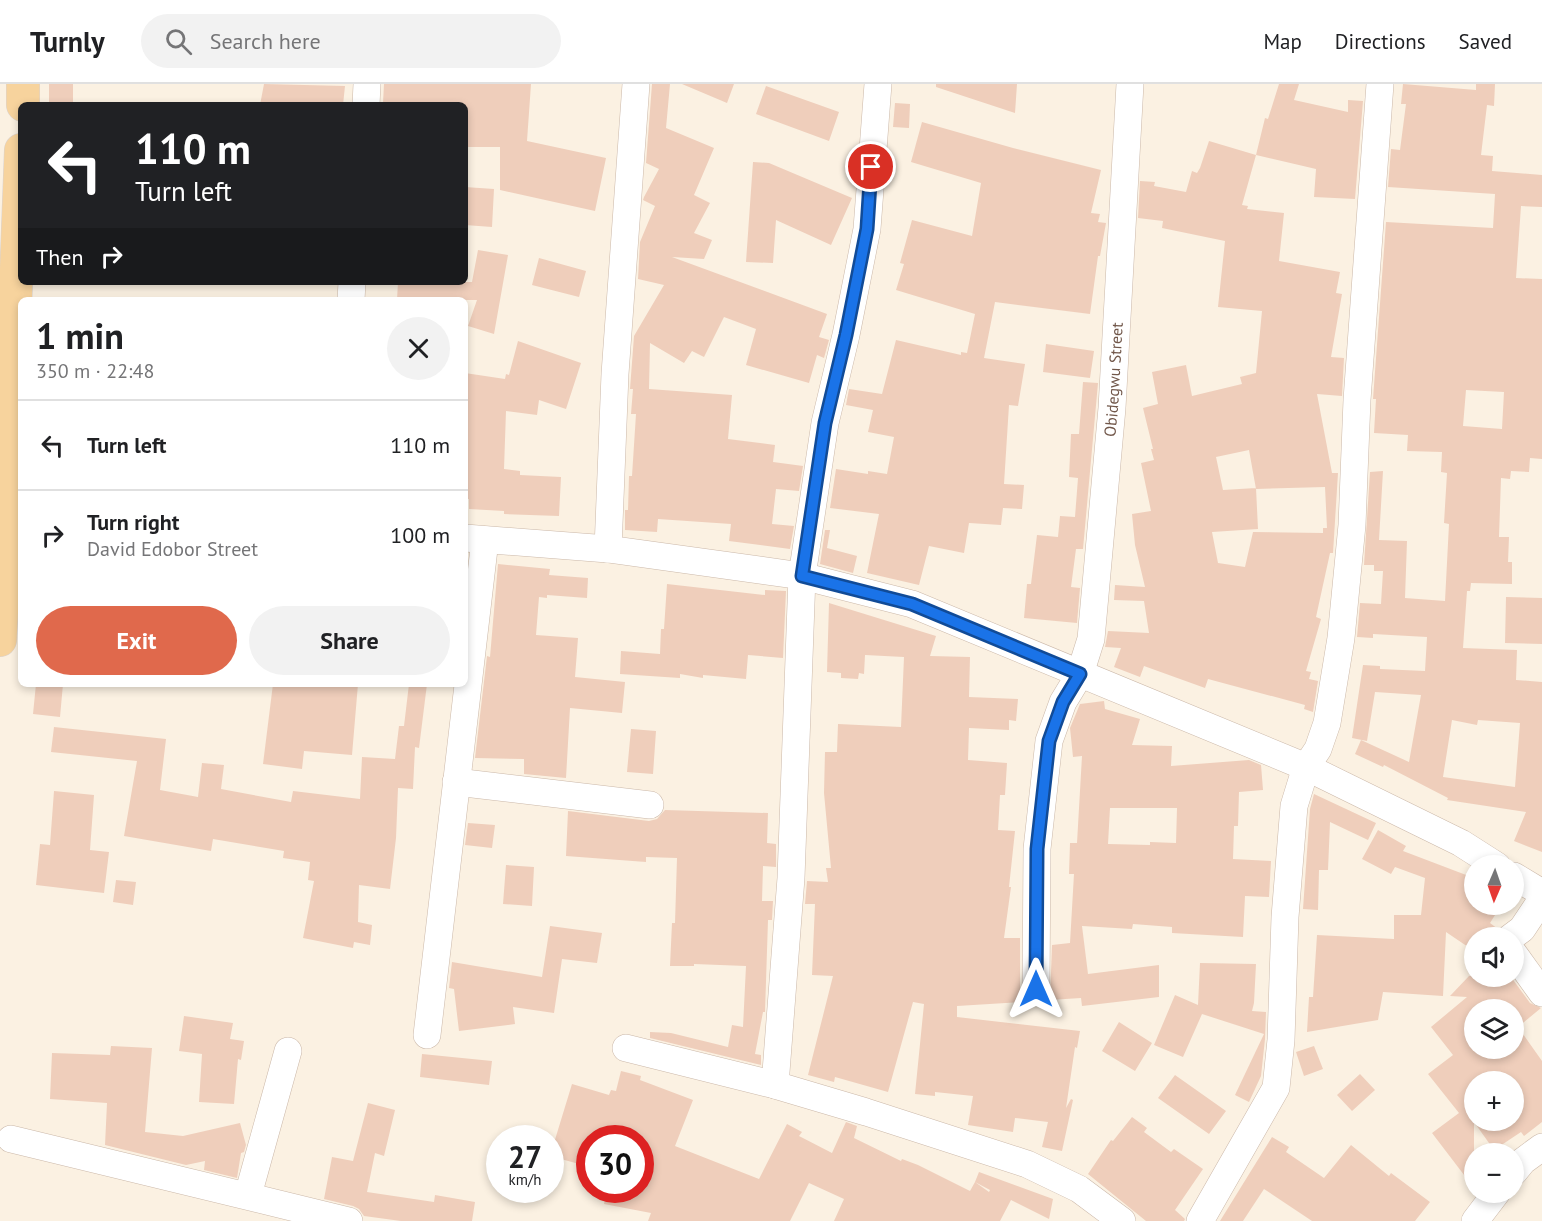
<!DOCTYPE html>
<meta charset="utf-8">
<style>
:root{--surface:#fff;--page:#f2f2f2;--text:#202124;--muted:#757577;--line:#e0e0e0;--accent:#e0694c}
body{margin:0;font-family:"PT Sans",sans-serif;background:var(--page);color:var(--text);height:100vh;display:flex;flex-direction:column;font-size:22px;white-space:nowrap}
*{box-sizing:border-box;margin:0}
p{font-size:20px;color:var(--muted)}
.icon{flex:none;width:33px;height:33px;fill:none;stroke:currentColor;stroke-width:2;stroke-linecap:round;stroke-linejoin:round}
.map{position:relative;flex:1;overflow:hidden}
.sheet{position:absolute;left:18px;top:213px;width:450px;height:390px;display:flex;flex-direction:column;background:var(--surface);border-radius:9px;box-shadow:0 3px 9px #0003}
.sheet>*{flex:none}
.guide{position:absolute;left:18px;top:18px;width:450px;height:183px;border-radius:9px;box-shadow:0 3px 9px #0003;background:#202124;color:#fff;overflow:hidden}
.needle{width:39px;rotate:182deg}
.buttons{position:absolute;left:1464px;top:771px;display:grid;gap:12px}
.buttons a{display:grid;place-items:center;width:60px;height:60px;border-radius:50%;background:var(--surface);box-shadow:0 3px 9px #0003;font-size:30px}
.speed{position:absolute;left:486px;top:1041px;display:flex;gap:12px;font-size:30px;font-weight:700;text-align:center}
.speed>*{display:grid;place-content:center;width:78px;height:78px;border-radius:50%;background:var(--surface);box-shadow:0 3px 9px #0003;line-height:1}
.speed small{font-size:15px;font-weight:400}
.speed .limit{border:9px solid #d22;background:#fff;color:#111}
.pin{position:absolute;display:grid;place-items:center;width:51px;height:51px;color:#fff;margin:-26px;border:3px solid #fff;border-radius:50%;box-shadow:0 2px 6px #0007}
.me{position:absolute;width:66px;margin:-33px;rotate:0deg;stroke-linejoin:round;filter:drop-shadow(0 0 4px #0008)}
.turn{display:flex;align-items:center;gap:21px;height:126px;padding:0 18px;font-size:27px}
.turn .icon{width:78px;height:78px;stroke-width:2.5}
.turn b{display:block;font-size:42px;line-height:51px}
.then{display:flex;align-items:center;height:57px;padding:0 18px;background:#0003;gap:12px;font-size:22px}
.round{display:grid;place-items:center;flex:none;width:63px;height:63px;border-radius:32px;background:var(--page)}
.headline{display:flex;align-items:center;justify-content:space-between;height:102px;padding:0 18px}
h1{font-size:36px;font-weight:700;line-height:45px}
.cta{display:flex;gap:12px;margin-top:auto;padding:12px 18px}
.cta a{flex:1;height:69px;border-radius:36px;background:var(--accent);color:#fff;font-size:24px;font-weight:700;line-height:69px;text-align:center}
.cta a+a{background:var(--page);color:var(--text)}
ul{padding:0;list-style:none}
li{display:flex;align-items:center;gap:18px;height:90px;padding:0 18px;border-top:2px solid var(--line)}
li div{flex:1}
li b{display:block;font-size:22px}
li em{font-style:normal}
header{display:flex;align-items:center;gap:36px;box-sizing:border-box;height:84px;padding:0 30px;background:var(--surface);border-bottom:2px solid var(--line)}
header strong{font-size:28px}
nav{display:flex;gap:33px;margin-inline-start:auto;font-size:21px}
.search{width:420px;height:54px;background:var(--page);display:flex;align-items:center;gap:15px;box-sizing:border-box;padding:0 21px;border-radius:33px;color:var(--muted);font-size:22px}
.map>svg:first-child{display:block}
</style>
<header>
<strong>Turnly</strong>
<div class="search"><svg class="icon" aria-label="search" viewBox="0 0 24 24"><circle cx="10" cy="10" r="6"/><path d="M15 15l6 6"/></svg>Search here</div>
<nav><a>Map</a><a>Directions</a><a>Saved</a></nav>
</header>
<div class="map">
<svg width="1542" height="1137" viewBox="0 0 1542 1137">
<rect width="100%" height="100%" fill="#fbf1e2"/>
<!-- building -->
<path fill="#efcebb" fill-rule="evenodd" d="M49,0H73V21H49Z
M264,0L345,2L343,21H260Z
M384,0H531L527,57L606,74L595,127L500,106V63H465V21H398L383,19Z
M652,0H670L666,44L714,64L694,111L710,119L694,149L712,156L704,175L672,173L827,230L819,253L829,256L824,274L817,271L809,299L746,281L756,245L724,233L704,273L692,267L684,279L650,259L649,305L732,311L728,355L775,361L773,378L803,382L799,407L776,405L772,440L794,442L790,465L729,457L731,440L658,435L657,448L625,446V426H628L629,392H632L636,330H631L633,305H630L634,252L664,201L638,195L640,158L655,122L643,116L644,113L659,85L646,79Z
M682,0H734L727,19Z
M936,0H1017L1015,29L936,3Z
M1279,0H1299L1294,16L1348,28V16L1363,17L1355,115L1314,113L1316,85L1256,71L1265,34L1268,35Z
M1403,0L1476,6V0H1495L1494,22L1487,21L1481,71L1493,72L1492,87L1542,91V123L1521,122L1516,194L1542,195V375L1530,374L1529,388L1511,387L1510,395L1501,394L1499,453H1509L1508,478H1512V500L1471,499L1470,507H1467L1463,564L1517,566L1516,596L1542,598V768L1514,757L1526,728L1447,716L1448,714L1384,681L1383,683L1355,670L1361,656L1409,678L1421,611L1375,608L1367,657L1352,654L1363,581L1380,582V585L1425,587L1427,553L1373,550V554L1357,553L1360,519L1381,520L1383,487H1374V481H1364L1370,388L1383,387L1379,456L1407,457L1405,514L1445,517L1449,440L1444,439L1447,389L1441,388L1442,368L1407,367L1408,351L1374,349L1376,315H1373L1386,138L1493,144L1495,110L1388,103L1391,65L1400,66L1406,20H1401ZM1466,306L1504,308L1502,345L1463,342ZM1452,636L1477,641L1478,636L1520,639L1515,703L1443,693Z
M766,2L839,28L829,57L756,30Z
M895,19L910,20L909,44L893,43Z
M922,38L1013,64L1101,86L1091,129L1100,130L1098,138L1106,139L1100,172H1098L1090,230L995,218L984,274L1025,280L1018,322L1009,321L1004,400L1024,401L1022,425L1003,424L1001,441L969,439L964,469L929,462L919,501L867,489L879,430L830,424L836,385L868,390V387L887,390L894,353L868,348L873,326L846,321L849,305L882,310L896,256L961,271V268L967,269L975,230L896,206L904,180L900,179L912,136L972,152L981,99L911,78Z
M1209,57L1256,71L1242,121L1248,122L1247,125L1284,129L1279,177L1340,188L1336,209L1342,210L1331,273L1344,274L1342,312L1317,310L1332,389H1338L1333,469H1330L1316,533L1321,535L1306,587L1311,588L1309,595L1318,597L1313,628L1304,625L1305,621L1208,595L1205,604L1144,582L1140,593L1114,583L1121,564L1105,563L1108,547L1149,549L1144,517L1114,516L1115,501L1145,503L1135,461L1132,430L1151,427L1141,379L1154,376L1151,365H1153L1143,324L1158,320L1152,288L1186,281L1192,312L1242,300L1240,293L1256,289L1262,227L1218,223L1225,157L1162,144L1163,137L1138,134L1140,97L1155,98L1154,102L1186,108L1192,87L1197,89L1200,84ZM1249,366L1256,405L1325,403L1327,444H1323V449L1253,448L1245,483L1218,479L1212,448L1258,445L1256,404L1223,406L1216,373Z
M753,78L769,79L852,114L831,161L776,136L773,179L746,178Z
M465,103L494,105L492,143L465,141Z
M478,166L508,171L494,250L468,242L477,216H397L398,198H472Z
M539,174L586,187L579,213L532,201Z
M518,257L581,279L566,325L539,316L537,331L506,327L504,385L520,387V391L561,393L559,432L504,430V427L469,425V415H465V289L505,295L506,290L509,291Z
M1046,260L1094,267L1090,294L1043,288Z
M1083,298L1098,299L1083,465H1076L1071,503L1080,504L1077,539L1024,534L1027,500H1031L1037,451L1058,453L1060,432L1075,433L1078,394L1069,393L1071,350H1079Z
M825,446H830L827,464L857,472L853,489L820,480Z
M498,480L550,485L549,491L588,494L587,514L547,511V514L539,513L536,551L578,554L575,593L625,598L622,629L570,624L566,694L524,690V675L475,674L487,572L490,573Z
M667,500L765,511V506L786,507L783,574L748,571L746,595L703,591V594L680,590V594L620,590L621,567L660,570L661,545H664Z
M1506,513L1542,514V560L1505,559Z
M829,519L936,552L930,572L970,573L969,613L1018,615L1016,637L1009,636V646L969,644L968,676L1007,679L1005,711H1000L998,746L1015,747L1009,803H1011L1004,854H1020V918L957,922V933L1080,947L1077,964L1075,963L1066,1024L1071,1015L1073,1016L1062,1067L1042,1063L1048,1038L1015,1034L1013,1048L968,1041L973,1012L935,1008V1012L915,1010L924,920L913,918L888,1008L835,993L834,998L808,991L833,892L812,891L815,820H805L807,797L828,798L826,784H831L824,709L825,668H837L838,640L901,643L904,573L865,571L864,590L859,589L858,595L841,594V589L827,588Z
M36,600H63L60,633L33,630Z
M273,600H358L352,671L304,667L302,685L263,680Z
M409,600H427L419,664L415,663L413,705L398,704L396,754L390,805L359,801L358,838L372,841L370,861L354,858L353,864L303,854L314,797L308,796L310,778L283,774L284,767L213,755L211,767L124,752L137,677L51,668L54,643L166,655L160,706L198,713L202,679L224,681L221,705L291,718L293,707L360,715L362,673L395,675L399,642H404Z
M1104,617L1105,625L1140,635L1132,661L1172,662L1171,682L1249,676L1261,681L1263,706L1239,708L1238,742H1234L1233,775L1271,777L1269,813L1245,812L1243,853L1172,849V843L1133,840L1132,845L1082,842L1088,890L1159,881V913L1082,922L1081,914L1050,916L1052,861L1070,859L1074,790H1069L1070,759H1077L1082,672L1073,673L1070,644L1080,620ZM1110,724H1177L1176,759L1150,758V761L1108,760Z
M631,645L656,647L653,690L627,688Z
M54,707L94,711L90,766L109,768L104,809L36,801L40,760L50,761Z
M1314,710L1376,739L1368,756L1330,738L1328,786H1319L1318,826L1303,825L1310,725Z
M665,726L768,729L767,759L776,760V783L763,782L762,817H773L772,836H768L765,928H763L755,970L761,971V981L650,954V948L671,949L728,963L732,941L743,943L746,882L694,880V882H670L672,839H675L677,774L646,773V778L566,772L568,727L649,737L657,735Z
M468,739L495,741L492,764L465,761Z
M1378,746L1406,762L1403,767L1474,794V820H1502L1490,839L1498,845L1495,854H1474V867L1446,848L1443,912L1383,908L1378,936L1307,948L1309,913H1313L1317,851L1394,855V831H1421L1425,794L1395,783L1391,790L1362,775Z
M506,781L534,783L532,822L503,820Z
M116,796L136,798L133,821L113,818Z
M550,842L602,849L597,879L562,875L554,929L513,923L515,940L459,947L454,905L449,904L452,878L542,893Z
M1200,879L1256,880L1254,919L1252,927L1266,928L1265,955L1261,992L1249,1018L1235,1011L1264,950L1202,930L1183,973L1154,961L1175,911L1198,921Z
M1469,892H1497L1505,900L1511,893L1530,919L1541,924L1518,943L1542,977V1038L1524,1052L1521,1048L1494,1066L1474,1038V1104L1432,1049L1459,1029L1428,990L1453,971L1431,943L1467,913L1450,912ZM1474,926H1514V964H1474ZM1474,998H1514V1036H1474Z
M184,932L233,939L230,955L244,957L241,976L238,975L234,1020L199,1018L202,970L179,967Z
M1119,938L1152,959L1135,987L1102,967Z
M111,962L152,964L145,1048L183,1052L240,1039L246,1061L244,1068L241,1069L237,1094L204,1086L205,1077L186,1081L105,1061L107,1019L50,1015L52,969L110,971Z
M1314,962L1323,985L1304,992L1296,968Z
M422,970L492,977L489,1001L420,993Z
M621,987L641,992L640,996L693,1016L675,1062L759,1095L787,1040L802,1048L799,1052L832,1069L846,1038L857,1042L854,1054L901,1077L902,1075L918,1081L970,1107L975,1098L989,1108L990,1106L975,1098L979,1088L1053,1115L1049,1135L1011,1116L1000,1137H834L844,1115L809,1099L790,1137H648L651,1129L604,1120L607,1106H640V1054H590V1083L550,1072L572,1000L609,1011L611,1006L616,1007Z
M1360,990L1375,1006L1352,1027L1337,1011Z
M1175,991L1226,1027L1209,1050L1158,1014Z
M368,1019L395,1026L384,1072L375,1069L367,1108L434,1118L435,1111L475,1118L472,1137H401L364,1132L359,1125L353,1122L324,1115L332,1073L353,1077Z
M1132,1033L1147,1044L1144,1048L1171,1068L1174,1065L1203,1085L1175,1126L1185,1135L1184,1137H1146L1088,1090L1111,1056L1113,1057Z
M1272,1053L1289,1063L1286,1068L1324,1094L1351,1061L1389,1092L1391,1089L1430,1118L1415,1137H1312L1264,1105L1243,1137H1220Z"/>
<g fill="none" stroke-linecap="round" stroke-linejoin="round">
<!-- minor casing -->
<g stroke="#cbb8a9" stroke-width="28">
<g id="minor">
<path d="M366,21L367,0"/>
<path d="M351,216L352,198"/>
<path d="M465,454L608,465L802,492L912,520L1306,683L1461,759L1497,782"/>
<path d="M608,465L615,290L636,0"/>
<path d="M456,698L650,721"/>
<path d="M1514,792L1542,809"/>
<path d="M1510,854L1522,845L1542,815"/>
<path d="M1514,870L1542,909"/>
<path id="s1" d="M1036,905L1037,765L1049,657L1063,618L1080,590L1091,555L1112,324L1130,0"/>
<path d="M427,951L485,456"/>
<path d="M626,964L775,1001L866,1028L1027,1080L1079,1105L1122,1137"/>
<path d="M775,1001L791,794L802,492L825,339L846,251L867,145L878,0"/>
<path d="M11,1055L349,1137"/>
<path d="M1514,1088L1523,1077L1542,1063"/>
<path d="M248,1111L288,967"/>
<path d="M1200,1137L1276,1004L1281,956L1285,833L1294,722L1306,683L1318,665L1327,639L1341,554L1352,441L1357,316L1380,0"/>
<path d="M1475,1137L1497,1108"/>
</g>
</g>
<!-- major casing -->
<g stroke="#dad3d0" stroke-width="34">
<path id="major" d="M23,21V0
M0,556L8,409L21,66"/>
</g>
<!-- minor -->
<use href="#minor" stroke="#fff" stroke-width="27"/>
<!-- major -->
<use href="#major" stroke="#f7d39d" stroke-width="33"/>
</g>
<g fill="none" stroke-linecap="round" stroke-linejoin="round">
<!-- route casing -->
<g stroke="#114b97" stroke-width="15">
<path id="route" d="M871,83L867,145L846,251L825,339L802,492L912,520L1080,590L1063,618L1049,657L1037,765L1036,905"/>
</g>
<!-- route -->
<use href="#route" stroke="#1a73e8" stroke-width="10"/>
</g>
<g text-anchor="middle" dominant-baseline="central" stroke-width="4.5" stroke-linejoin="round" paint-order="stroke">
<!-- street labels -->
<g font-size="16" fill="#71574a" stroke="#fef5e8">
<text stroke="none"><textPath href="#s1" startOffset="620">Obidegwu Street</textPath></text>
</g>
</g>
</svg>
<div class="buttons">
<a><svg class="needle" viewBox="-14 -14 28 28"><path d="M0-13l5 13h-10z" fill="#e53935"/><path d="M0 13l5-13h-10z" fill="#757577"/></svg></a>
<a><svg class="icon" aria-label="sound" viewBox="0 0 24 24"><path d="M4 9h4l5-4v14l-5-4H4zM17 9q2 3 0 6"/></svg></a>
<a><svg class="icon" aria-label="layers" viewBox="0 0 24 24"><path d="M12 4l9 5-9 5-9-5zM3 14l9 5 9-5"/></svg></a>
<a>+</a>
<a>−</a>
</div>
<div class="speed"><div>27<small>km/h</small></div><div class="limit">30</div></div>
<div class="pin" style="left:871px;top:83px;background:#d93025"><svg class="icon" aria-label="arrive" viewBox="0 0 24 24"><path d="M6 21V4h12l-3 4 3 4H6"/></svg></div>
<svg class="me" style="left:1036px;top:905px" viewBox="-20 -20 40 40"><path d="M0-17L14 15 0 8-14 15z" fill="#1a73e8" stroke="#fff" stroke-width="4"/></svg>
<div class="guide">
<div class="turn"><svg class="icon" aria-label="left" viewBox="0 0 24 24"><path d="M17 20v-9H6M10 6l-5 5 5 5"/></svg><div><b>110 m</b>Turn left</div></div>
<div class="then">Then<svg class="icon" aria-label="right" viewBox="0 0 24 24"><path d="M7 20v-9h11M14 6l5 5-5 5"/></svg></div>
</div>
<section class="sheet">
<div class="headline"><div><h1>1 min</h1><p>350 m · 22:48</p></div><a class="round"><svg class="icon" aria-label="close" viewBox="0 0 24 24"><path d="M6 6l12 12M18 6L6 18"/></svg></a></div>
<ul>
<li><svg class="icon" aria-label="left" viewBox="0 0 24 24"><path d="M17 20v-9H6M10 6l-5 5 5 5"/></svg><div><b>Turn left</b></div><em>110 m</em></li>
<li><svg class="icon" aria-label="right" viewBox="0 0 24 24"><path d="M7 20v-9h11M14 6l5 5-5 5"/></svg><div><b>Turn right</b><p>David Edobor Street</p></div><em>100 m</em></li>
</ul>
<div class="cta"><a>Exit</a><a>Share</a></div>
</section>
</div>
